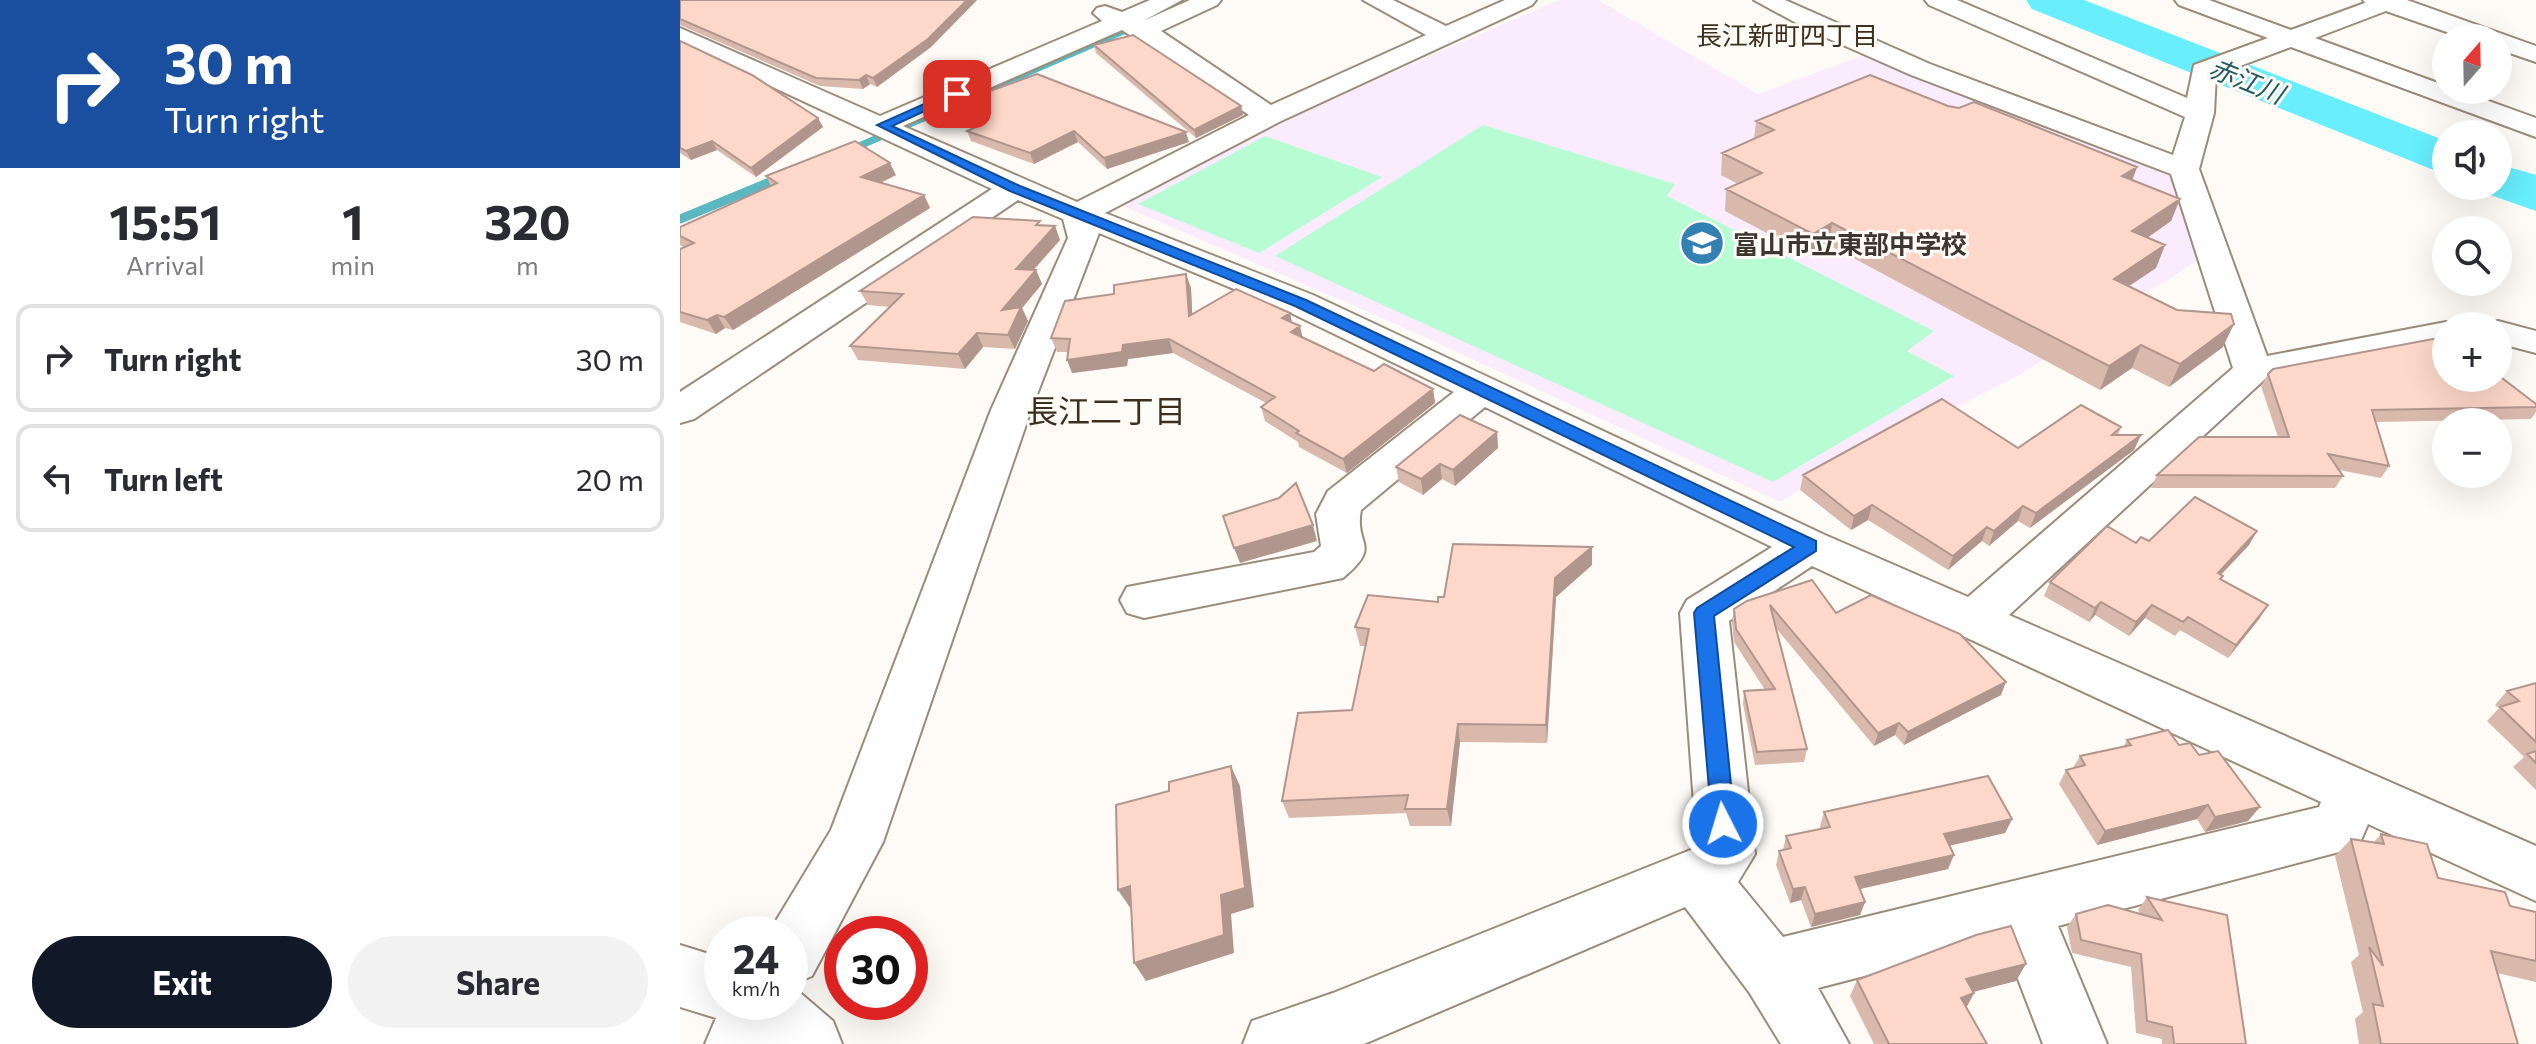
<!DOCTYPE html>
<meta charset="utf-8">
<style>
:root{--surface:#fff;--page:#f2f2f3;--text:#2b2b33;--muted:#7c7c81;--line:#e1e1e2;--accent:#111827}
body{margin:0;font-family:Commissioner,"Noto Sans JP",sans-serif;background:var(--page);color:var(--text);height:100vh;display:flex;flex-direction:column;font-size:30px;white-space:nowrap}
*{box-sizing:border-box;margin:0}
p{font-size:26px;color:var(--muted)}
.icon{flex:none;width:44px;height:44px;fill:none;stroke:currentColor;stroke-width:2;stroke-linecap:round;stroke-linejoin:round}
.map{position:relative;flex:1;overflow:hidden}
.drawer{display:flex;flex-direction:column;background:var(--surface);width:680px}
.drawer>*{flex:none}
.top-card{background:#1a4fa0;color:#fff;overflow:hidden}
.needle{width:52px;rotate:20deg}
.buttons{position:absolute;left:1752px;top:24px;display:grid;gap:16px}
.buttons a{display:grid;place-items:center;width:80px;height:80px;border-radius:50%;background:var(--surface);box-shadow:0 8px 32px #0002;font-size:40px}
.speed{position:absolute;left:24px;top:916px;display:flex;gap:16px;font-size:40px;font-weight:700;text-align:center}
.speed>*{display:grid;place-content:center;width:104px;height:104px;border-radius:50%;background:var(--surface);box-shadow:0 8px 32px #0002;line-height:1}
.speed small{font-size:20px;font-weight:400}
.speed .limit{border:12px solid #d22;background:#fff;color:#111}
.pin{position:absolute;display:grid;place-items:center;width:68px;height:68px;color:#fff;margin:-34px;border-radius:16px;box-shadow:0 4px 12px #0006}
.me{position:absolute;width:88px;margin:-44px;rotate:355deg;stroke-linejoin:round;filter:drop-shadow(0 0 6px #0008)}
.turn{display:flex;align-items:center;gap:28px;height:168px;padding:0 32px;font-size:36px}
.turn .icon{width:104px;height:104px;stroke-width:2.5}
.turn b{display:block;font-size:56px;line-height:68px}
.eta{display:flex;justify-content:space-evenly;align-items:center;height:136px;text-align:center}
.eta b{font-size:48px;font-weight:700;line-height:56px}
.cta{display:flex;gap:16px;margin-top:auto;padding:16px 32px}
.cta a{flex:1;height:92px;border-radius:48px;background:var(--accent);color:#fff;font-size:32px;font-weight:700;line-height:92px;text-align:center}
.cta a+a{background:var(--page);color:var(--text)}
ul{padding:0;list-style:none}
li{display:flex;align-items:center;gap:24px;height:108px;margin:0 16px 12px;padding:0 16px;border:4px solid var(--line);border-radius:16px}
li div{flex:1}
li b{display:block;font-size:30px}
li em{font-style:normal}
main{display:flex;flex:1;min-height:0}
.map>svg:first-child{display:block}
</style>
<main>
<section class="drawer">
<div class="top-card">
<div class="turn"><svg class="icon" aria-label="right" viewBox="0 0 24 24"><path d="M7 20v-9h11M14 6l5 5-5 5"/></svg><div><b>30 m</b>Turn right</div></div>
</div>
<div class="eta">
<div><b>15:51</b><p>Arrival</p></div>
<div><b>1</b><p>min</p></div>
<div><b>320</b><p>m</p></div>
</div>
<ul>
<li><svg class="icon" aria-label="right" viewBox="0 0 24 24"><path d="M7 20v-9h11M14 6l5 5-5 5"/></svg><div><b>Turn right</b></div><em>30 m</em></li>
<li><svg class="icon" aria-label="left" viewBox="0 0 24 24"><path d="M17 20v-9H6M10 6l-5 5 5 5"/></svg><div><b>Turn left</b></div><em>20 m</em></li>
</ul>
<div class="cta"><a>Exit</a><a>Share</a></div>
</section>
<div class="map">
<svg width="1856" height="1044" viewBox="0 0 1856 1044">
<rect width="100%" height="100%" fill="#fefbf7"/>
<!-- education -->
<path fill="#fbebff" d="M879,0H918L1078,94L1184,55L1504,181L1521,258L1338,376L1263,414L1253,410L1100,502L734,332L441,205L600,121Z"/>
<!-- green -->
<path fill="#b8fcd3" d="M803,125L995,184L987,196L1254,331L1227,351L1274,376L1093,482L595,256Z
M585,136L702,177L579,253L458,204Z"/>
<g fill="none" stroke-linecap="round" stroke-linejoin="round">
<!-- stream-far1 -->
<path stroke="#5bb7c0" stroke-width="7" d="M170,150L457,25"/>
<!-- stream -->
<path stroke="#5bb7c0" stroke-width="9" d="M0,219L104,176"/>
<!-- river -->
<path fill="#68eefd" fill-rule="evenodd" d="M1346,0H1404L1766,141V175L1352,9Z
M1818,164L1856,175V211L1799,191L1795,186H1818Z"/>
<!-- minor casing -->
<g stroke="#9b8c7a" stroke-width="4">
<path id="minor" d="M470,0H502L463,21L510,0H541L537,5L481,31L591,105L746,35L683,0H713L766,26L825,0H856L852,5L599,122L425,213L633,295L1145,535L1288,597L1553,368L1491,174L1231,75L1129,30L1074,0H1105L1250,64L1493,155L1505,117L1249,5L1245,0H1277L1507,98L1514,65L1588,38L1499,5L1495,0H1529L1611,30L1685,3L1683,0H1727L1856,46V62L1818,49V38H1784L1706,11L1635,38L1766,86V90H1778L1856,118V137L1611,47L1536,75L1534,113L1519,169L1587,356L1766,322L1779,326H1766V344L1585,379L1329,615L1856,846V901L1688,824L1679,845L1659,852L1378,926L1427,1044H1363L1323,940L1138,988L1169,1044H1101L1069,992L1005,907L684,1044H563L572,1021L653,993L1013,849L1017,845L1000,613L1007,600L1092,547L805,407L681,510C674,547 703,544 663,578L464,618L447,613L440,600L447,587L634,552L641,546L636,514L648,491L774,392L607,311L419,233L351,410L203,842L132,976L111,985L153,1021L162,1044H25L36,1018L0,1007V945L42,958V1002H110V934H88L151,830L311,410L388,238L383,219L338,200L14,419L0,423V392L312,189L0,44V28L200,116L422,21L413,13L417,8L425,6L442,12ZM442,30L569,115L397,202L223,126ZM1132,566L1641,802L1639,807L1103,937L1058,882L1075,854L1049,621Z
M1818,321L1856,331V353L1818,343V326H1804Z"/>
</g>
<!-- minor -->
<use href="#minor" fill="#fff" fill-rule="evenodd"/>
</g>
<!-- wall -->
<path fill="#dab9ad" d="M0,0H297L251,47L197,87L190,84L183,89L140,86L0,25Z
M0,41L138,118L143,127L76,177L37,150L11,160L0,153Z
M414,45L561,106L563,115L516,138L416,53Z
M1268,106L1457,167L1452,180L1500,199L1491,221L1467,238L1485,245L1476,268L1449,286L1543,347L1489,387L1452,368L1420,390L1149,245L1130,256L1045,211L1046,189L1058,184L1041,175L1042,153L1074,139L1076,121Z
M263,108L509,142L427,169L398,142L354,164L291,141L287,131L292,129L268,118Z
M216,175L201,183L244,195L250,208L53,330L45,328L36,334L0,322V249L4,247L0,245V227L91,186L86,176Z
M361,225L375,226L380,240L354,270H356L362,284L342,308L348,321L335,349L303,347L285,369L178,360L170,346L210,307L188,305L180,291Z
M511,288L512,314L612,322L623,337L694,371L753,389L755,403L667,473L619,447L618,442L585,421L581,407L586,403L493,353L448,359L447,366L392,373L388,352H377L371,338Z
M1588,374L1856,404V412L1851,419L1696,422L1709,466L1701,478L1659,470L1663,476L1655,488H1471L1477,475L1598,437L1581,386Z
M1441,427L1438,435H1461L1454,450L1350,528L1338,521L1309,546L1302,541L1268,570L1188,520L1171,530L1120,490L1123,475L1338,448Z
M817,432L818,448L775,486L762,479L743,495L719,482L716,467Z
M1577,531L1569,545L1541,575L1543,576L1541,579L1588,605L1579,619L1548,658L1500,630L1495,636L1465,618L1449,636L1415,615L1409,622L1364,596L1370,582L1469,541Z
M912,565L876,597L867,743L780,742L771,826H730L726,813L609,818L602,801L672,710L686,646H680L675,627L758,602L764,597Z
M1067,601L1156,613L1321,695L1224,745L1215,735L1194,746L1096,628L1127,749L1124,762L1075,765L1063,704L1064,691L1085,690L1054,642L1052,622L1054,609Z
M1856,683V790L1833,767L1844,757L1807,721L1819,708L1815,705L1827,691Z
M1447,740L1499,745L1568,821L1525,832L1517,819L1417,845L1379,784L1386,770L1393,768L1400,756L1444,746Z
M1144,812L1332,819L1325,833L1269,846L1268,869L1180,889L1185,902L1180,915L1131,927L1121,900L1110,903L1096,865L1099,851L1103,850L1106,836L1141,829L1140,826Z
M1701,834L1758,878L1830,906L1856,912V982L1817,973L1838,1044H1679L1675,1019L1683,1012L1671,962L1679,955L1655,856L1671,839L1694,842Z
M1467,897L1566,1044H1482V1039L1456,1033L1451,967L1392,953L1387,927L1396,914H1460L1458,910Z
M1177,980L1336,981L1293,992L1294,993L1286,1008L1307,1044H1194L1170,996Z"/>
<!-- shaded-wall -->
<path fill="#b1968d" d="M287,0H297L251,47L197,87L193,78Z
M186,75L190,84L183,89L179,80Z
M561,106L563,115L516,138L514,130Z
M138,118L143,127L76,177L71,168Z
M394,131L398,142L354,164L350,153Z
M506,132L509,142L427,169L424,158Z
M32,141L37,150L11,160L6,151Z
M210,163L216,175L187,189L181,177Z
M1457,167L1449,189L1442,176Z
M244,195L250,208L53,330L44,317Z
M1500,199L1491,221L1444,254L1452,231Z
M1152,223L1149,245L1130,256L1133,234Z
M375,226L380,240L342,282L336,269Z
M1485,245L1476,268L1425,302L1434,279Z
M356,270L362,284L342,308L348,321L335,349L328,335L322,310Z
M506,274L511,288L513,330L509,316Z
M610,313L613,327L602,318Z
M37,315L45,328L36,334L27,320Z
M1554,324L1543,347L1489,387L1500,364Z
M620,326L623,339L611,332Z
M297,333L303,347L285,369L278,354Z
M489,339L493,353L448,359L447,366L392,373L387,360L443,345Z
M1461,345L1452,368L1420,390L1429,366Z
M753,389L755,403L667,473L663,459Z
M817,432L818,448L775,486L773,470Z
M1461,435L1454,450L1350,528L1356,513Z
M760,464L762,479L743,495L741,479Z
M1192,505L1188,520L1171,530L1174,516Z
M1343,506L1338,521L1309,546L1314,531Z
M633,525L637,541L560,563L554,548Z
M1307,527L1302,541L1268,570L1273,556Z
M1577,531L1569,545L1530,586L1538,573Z
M912,547V565L876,597L867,743L866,725L875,578Z
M1421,602L1415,615L1409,622L1415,608Z
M1472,605L1465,618L1449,636L1456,622Z
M1588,605L1579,619L1548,658L1556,645Z
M1326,682L1321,695L1224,745L1228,732Z
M1219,723L1215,735L1194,746L1198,733Z
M778,724L780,742L771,826L767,809Z
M551,766L560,786L574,907L551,914L554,953L466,981L454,963L541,895Z
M1528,805L1517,819L1417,845L1425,831Z
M1580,807L1568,821L1525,832L1535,817Z
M1332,819L1325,833L1258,848L1264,834Z
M1274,855L1268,869L1171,891L1175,877Z
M450,886L451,909L438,890Z
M1125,887L1121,900L1110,903L1113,889Z
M1185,902L1180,915L1131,927L1135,914Z
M1346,964L1336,981L1277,996L1286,979Z
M1294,993L1285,1010L1281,998Z"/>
<!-- building -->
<path fill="#fdd7c9" stroke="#b1968d" stroke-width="2" d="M0,0H287L248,39L193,78L186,75L179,80L136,78L0,19Z
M453,35L561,106L514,130L414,45Z
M0,41L72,75L138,118L71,168L32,141L6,151L0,148Z
M357,74L506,132L424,158L394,131L350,153L287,131L302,124L263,108Z
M1190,75L1268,106L1279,108L1294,102L1457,167L1442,176L1500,199L1452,231L1485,245L1434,279L1497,310L1551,314L1554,324L1500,364L1461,345L1429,366L1152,223L1133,234L1046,189L1082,173L1042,153L1094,130L1076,121Z
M175,141L210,163L181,177L244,195L44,317L37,315L27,320L0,312V249L14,243L0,236V227L97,183L86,176Z
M293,217L360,221L356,225L375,226L336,269L356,270L322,310L341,307L328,335L297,333L278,354L170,346L223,294L180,291Z
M506,274L509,316L556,289L610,313L602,318L620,326L611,332L694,371L704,364L753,389L663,459L616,433L619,431L581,407L595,397L489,339L443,345L442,352L387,360L390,339L371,338L385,301L434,294V285Z
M1766,338V378H1818V375L1856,404V407L1692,410L1709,466L1648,454L1663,476L1477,475L1519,437H1609L1588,374L1593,369L1753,339Z
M1262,399L1338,448L1401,405L1441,427L1432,435H1461L1356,513L1343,506L1314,531L1307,527L1273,556L1192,505L1174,516L1123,475Z
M780,415L817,432L773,470L760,464L741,479L716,467Z
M616,483L633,525L554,548L543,516L599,498Z
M1515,497L1577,531L1538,573L1543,576L1540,579L1588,605L1556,645L1508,617L1503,622L1472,605L1456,622L1421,602L1415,608L1370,582L1427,526L1456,543L1461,537L1469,541Z
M773,544L912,547L875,578L866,725L778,724L767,809H725L728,795L602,801L618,713L672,710L689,629L675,627L688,595L758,602V597H764Z
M1132,580L1156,613L1191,595L1280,634L1326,682L1228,732L1219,723L1198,733L1090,605L1127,749L1077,752L1064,691L1095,689L1056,629L1054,609L1067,601Z
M1856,683V742L1820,707L1839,701L1827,691Z
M1488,730L1499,745L1510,743L1519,755L1538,751L1580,807L1535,817L1528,805L1425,831L1386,770L1405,765L1400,756L1451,745L1447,740Z
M1856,751V763L1847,754Z
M551,766L565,888L541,895L544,935L454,963L450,886L438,890L436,805L489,791V782Z
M1308,776L1332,819L1264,834L1274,855L1175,877L1185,902L1135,914L1125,887L1113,889L1099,851L1111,848L1106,836L1150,827L1144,812Z
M1701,834L1747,844L1758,878L1825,892L1830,906L1856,912V961L1811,951L1838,1044H1701L1693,1004L1703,1006L1689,947L1703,966L1671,839L1704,844Z
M1467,897L1547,915L1566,1044H1494L1492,1027L1467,1021L1461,954L1401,940L1396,914L1428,905L1482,920Z
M1331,926L1346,964L1286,979L1294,993L1281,998L1307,1044H1209L1177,980L1296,935Z"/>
<!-- route -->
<path fill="#1a73e8" stroke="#114b97" stroke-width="2" d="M273,91L282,94L212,126L340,186L626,300L1136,541V551L1034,616L1055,824L1052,831L1043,834L1035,831L1032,824L1014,613L1017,608L1114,547L615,306L330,191L197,125Z"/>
<!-- icons -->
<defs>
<g id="school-disc" transform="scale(2.3)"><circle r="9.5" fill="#3380b2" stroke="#fefbf7"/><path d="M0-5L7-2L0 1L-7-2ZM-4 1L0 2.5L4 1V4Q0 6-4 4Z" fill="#fff"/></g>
</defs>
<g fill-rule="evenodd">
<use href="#school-disc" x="1022" y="243"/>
</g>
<g text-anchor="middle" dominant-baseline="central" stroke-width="6" stroke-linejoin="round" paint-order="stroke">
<!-- far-neighbourhood labels -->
<g font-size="26" fill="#3c2f1f" stroke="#fefbf7">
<text x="1107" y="34">長江新町四丁目</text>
</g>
<!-- far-water labels -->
<g font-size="26" font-style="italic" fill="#215a60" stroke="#fefbf7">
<text transform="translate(1567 80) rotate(22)">赤江川</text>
</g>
<!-- far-poi labels -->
<g font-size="26" font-weight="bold" fill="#3e3730" stroke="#fefbf7" text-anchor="start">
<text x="1053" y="243">富山市立東部中学校</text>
</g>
<!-- neighbourhood labels -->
<g font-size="32" fill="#3c2f1f" stroke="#fefbf7">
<text x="426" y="410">長江二丁目</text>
</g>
</g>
</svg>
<div class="buttons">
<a><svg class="needle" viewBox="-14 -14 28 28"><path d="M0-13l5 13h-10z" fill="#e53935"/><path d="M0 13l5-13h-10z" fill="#7c7c81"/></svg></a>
<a><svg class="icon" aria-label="sound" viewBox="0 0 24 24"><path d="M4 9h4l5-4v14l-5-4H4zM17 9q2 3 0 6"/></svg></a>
<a><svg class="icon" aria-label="search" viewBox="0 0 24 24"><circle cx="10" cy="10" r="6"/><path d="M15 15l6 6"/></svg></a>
<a>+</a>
<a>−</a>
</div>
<div class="speed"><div>24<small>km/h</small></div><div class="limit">30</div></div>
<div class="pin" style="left:277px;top:94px;background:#d93025"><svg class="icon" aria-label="arrive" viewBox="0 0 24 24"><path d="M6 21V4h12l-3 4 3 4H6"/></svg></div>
<svg class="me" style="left:1043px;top:824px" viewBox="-20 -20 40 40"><circle r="17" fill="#1a73e8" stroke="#fff" stroke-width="3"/><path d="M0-11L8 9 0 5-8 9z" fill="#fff"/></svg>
</div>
</main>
